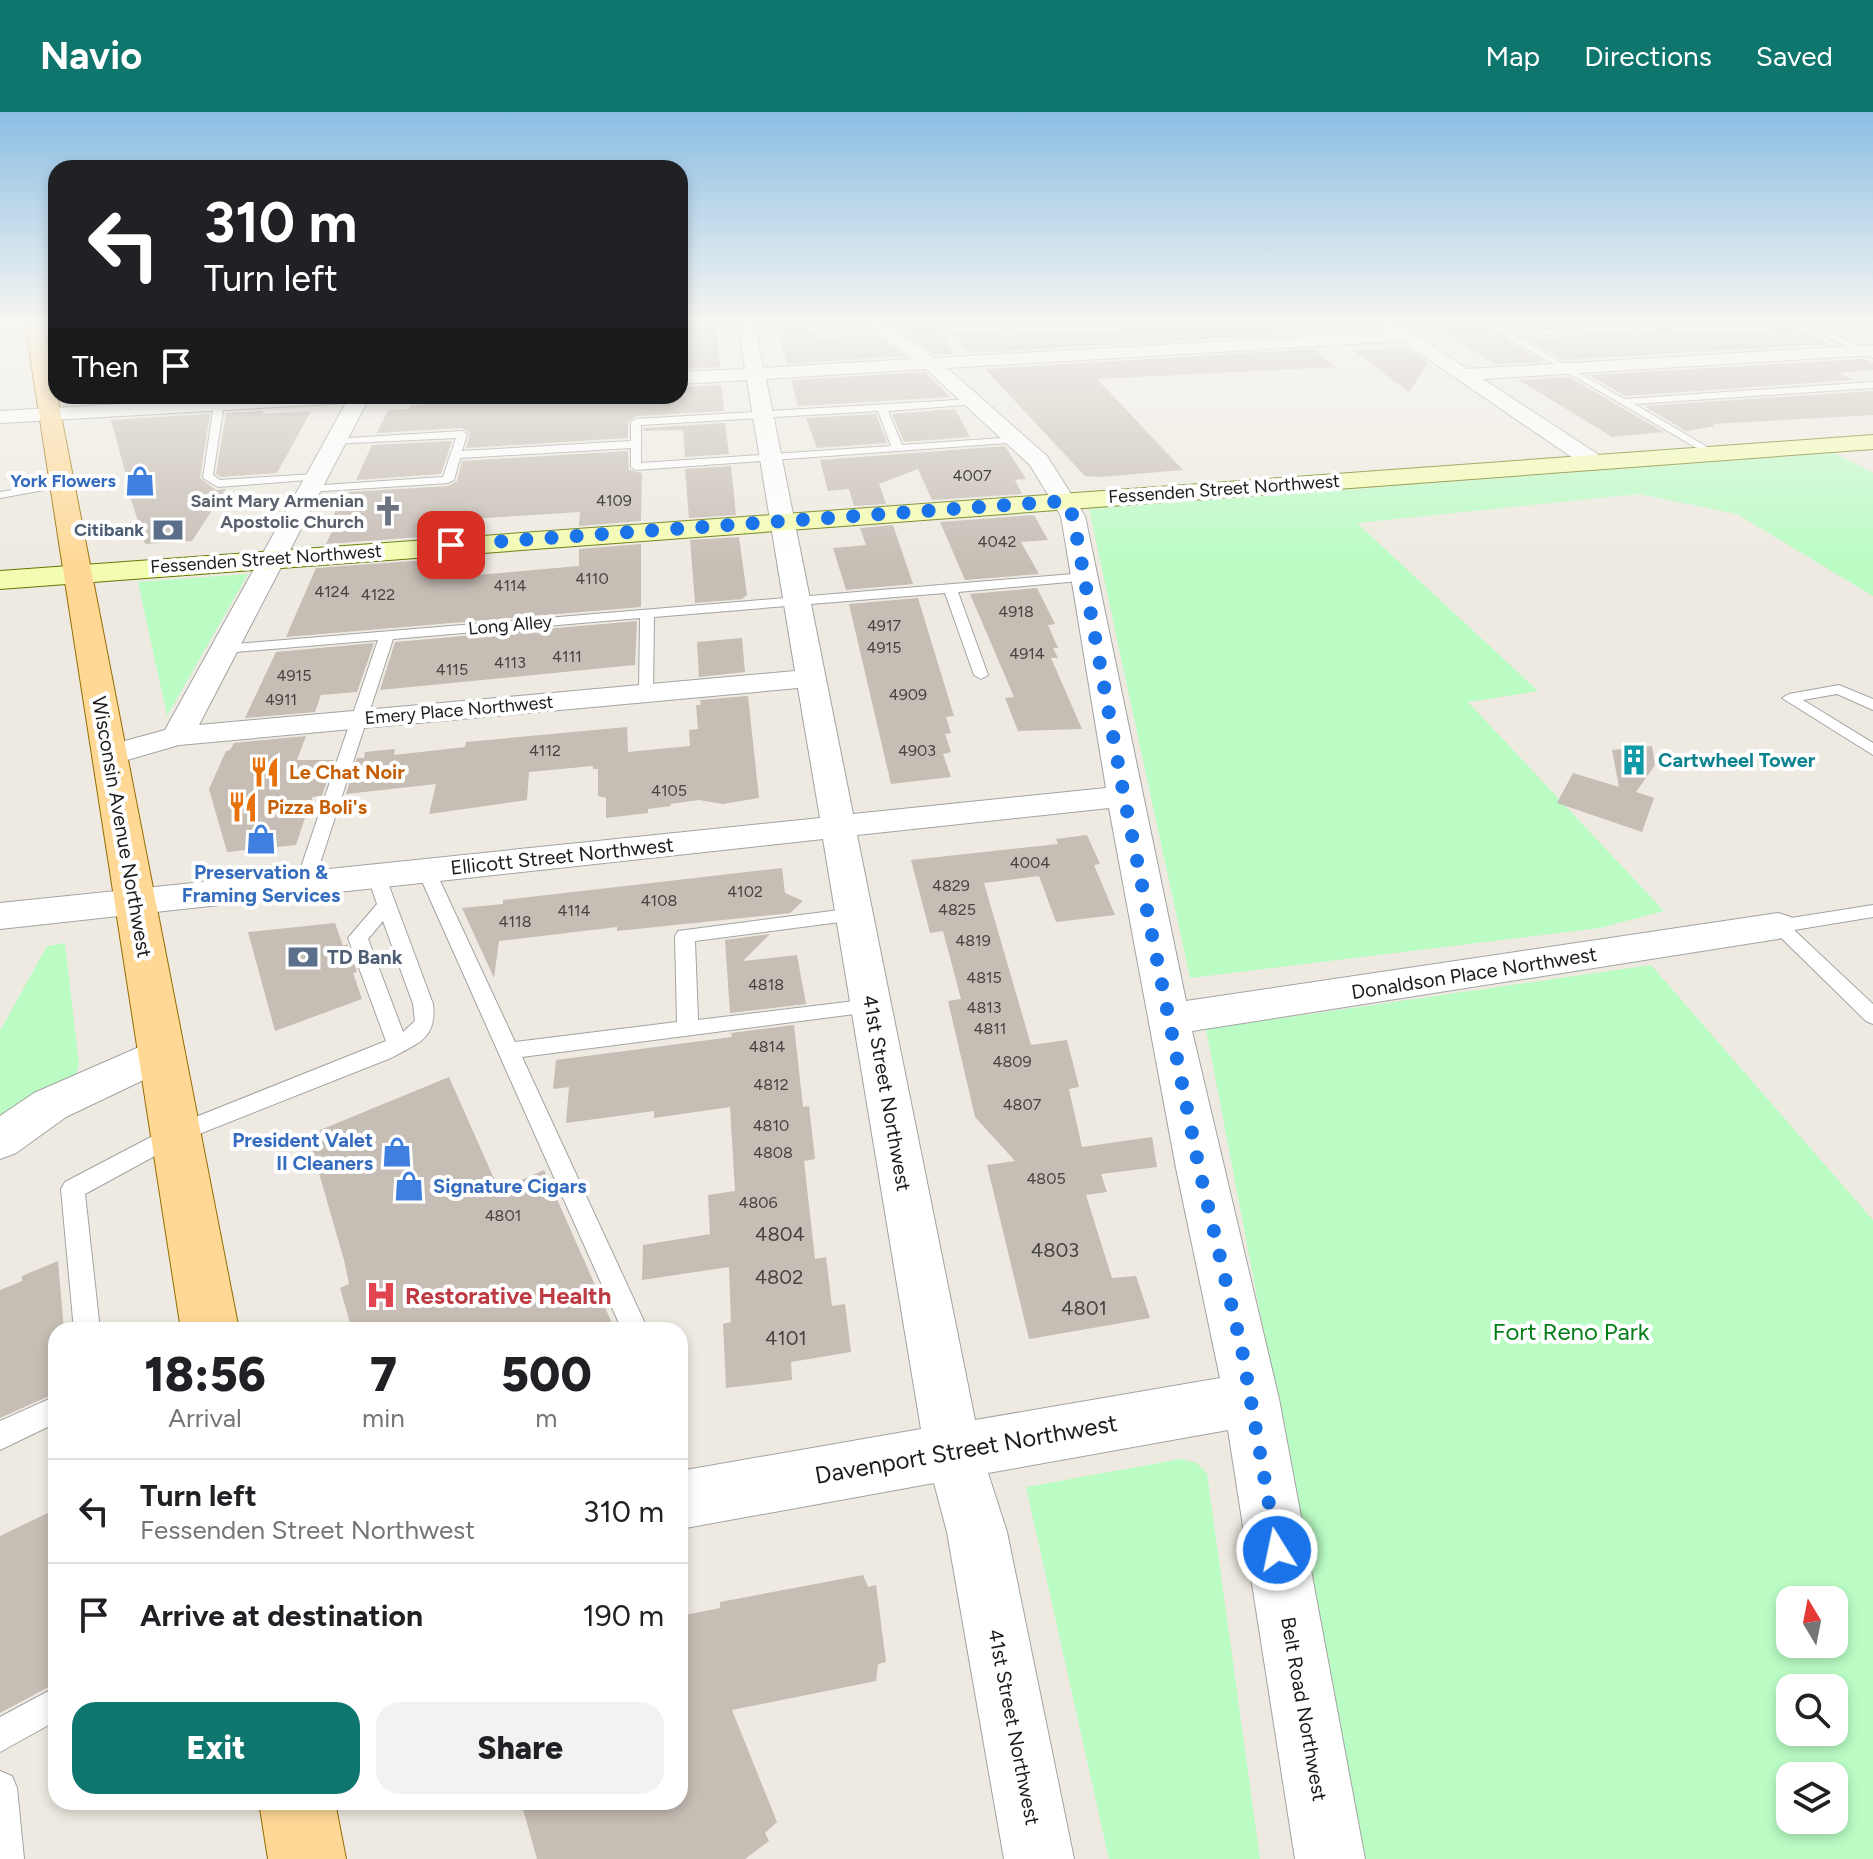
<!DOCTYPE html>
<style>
:root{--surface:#fff;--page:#f2f2f2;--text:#202124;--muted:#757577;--line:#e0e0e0;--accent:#0f766e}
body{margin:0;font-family:Figtree,sans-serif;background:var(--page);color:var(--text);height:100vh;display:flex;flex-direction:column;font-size:30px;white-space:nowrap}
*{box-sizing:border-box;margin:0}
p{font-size:26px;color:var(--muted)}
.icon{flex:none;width:44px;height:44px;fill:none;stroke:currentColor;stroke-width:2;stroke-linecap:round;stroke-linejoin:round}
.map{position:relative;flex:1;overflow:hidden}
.panel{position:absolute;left:48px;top:1210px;width:640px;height:488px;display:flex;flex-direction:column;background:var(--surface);border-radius:24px;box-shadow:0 4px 12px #0003}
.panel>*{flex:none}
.top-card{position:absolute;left:48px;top:48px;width:640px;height:244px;border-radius:24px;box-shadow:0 4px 12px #0003;background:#202124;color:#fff;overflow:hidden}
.needle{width:52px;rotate:350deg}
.tools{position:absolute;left:1776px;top:1474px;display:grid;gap:16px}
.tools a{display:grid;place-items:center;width:72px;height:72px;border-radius:16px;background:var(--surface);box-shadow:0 4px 12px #0003;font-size:40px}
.pin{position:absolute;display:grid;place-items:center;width:68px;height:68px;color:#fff;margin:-34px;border-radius:16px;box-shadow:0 4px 12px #0006}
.me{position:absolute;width:88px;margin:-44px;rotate:350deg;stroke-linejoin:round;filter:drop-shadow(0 0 6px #0008)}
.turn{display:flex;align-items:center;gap:28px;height:168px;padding:0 24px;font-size:36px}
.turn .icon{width:104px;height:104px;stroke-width:2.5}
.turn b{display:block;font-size:56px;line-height:68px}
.then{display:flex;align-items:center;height:76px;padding:0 24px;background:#0003;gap:16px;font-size:30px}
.eta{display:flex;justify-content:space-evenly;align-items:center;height:136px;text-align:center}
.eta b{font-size:48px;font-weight:800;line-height:56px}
.button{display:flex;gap:16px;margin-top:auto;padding:16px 24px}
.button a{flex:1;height:92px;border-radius:24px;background:var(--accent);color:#fff;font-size:32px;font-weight:800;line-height:92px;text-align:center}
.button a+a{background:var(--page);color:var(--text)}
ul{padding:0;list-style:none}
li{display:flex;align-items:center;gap:24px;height:104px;padding:0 24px;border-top:2px solid var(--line)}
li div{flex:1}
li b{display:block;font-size:30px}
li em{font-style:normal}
header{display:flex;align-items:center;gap:48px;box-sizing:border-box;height:112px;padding:0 40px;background:var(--accent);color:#fff}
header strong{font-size:38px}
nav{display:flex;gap:44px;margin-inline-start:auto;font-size:28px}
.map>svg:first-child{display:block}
</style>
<header>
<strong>Navio</strong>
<nav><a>Map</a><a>Directions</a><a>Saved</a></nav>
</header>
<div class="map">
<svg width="1873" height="1747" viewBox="0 0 1873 1747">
<rect width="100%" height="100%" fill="#eeeae1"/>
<!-- park -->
<path fill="#bafcc4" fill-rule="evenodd" d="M1835,341L1873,361V484L1737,402L1639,382L1357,411L1538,579L1468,590L1664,799L1600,816L1190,866L1089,397Z
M248,462L167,604L138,470Z
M65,831L79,953L75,963L0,1004V919L47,834Z
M1651,853L1873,1108V1747H1364L1206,917ZM1790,1488H1834V1532H1790ZM1790,1576H1834V1620H1790ZM1790,1664H1834V1708H1790Z
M1181,1347L1197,1351L1207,1361L1260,1747H1109L1026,1375Z"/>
<!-- building -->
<path fill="#c6bdb4" d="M680,211H716L720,255L680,257Z
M1179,211H1273L1294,222L971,241L951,220L1011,217L1027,218L1029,221L1064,220L1181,214Z
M1430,211H1480L1543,250L1494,252Z
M1500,211H1631L1510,217Z
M939,212L954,242L935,243L904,221L903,214Z
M811,215L813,220H819L821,226L876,222L904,244L787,252L778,217Z
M1673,216L1683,222L1793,216L1830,232L1563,248L1527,227Z
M1407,236L1428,251L1409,280L1354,239Z
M1313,237L1335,255L1097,267L1183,358L1100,365L1085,364L985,257Z
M1863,247L1873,251V258L1837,261L1854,268L1625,284L1589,263Z
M925,260L950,285L798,294L791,268Z
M1569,265L1664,320L1612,325L1519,268Z
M721,273L724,299L636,304L628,310V326L466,336L470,321L462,316L377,321L388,298L409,297L411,293L547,284H680V275Z
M1873,279V303L1712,312L1716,314L1686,319L1644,294Z
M105,284H207L106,290Z
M955,297L970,325L904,330L892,302Z
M263,299V302L311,299L277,361L221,365L216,362L226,301Z
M210,302L200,366L216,378L226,377L192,429L145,432L125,368L127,367L111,308Z
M876,302L887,331L817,336L806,306Z
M725,311L729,342L685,345L683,318L644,319V316Z
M452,329L441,362L356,368L372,333Z
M1005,334L1026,367L1015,368L1022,382L932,388L918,357L879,372L886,392L854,394L849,377L828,379L820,348Z
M628,339L629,358L642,361L641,409L579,414L580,400L439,409L434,424L326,432L332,419L326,420L340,389H346L350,380L448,374L457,369L462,349Z
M731,354L736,403L689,406L685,357Z
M1034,403L1048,428L1021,430L1039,462L965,468L940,410Z
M893,413L913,472L846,478L833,436L866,433L860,416Z
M739,425L747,483L742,487L695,491L690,428Z
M641,432V495L286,525L316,456L427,448L423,459L460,464L489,462L579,454V437Z
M1037,476L1055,512L1048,513L1058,536H1053L1058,546H1051L1082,617L1018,619L1005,586L1014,585L970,482Z
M918,486L954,604L946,605L951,621L945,622L951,640L943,642L951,665L891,672L849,492Z
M637,509L635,553L380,578L395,530Z
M742,526L745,560L699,565L697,530Z
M374,531L357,580L321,583L315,600L245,606L276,540Z
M748,584L759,686L723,692L699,688L670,692L671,694L648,697V701L606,706V686L598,684V657H593V654L529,660L527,688L429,702L436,672L346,682L357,646H364L365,640L395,637L394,643L465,635L466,630L627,615L628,640L690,634L689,618L698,617L696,593H701L700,588Z
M306,624L297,648H334L322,684L312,685L311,697H308L296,733L227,740L209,677L226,639L230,638L234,631Z
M1652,634L1655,653L1636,680L1654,686L1642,720L1557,691L1573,661L1619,675L1612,638Z
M1087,723L1100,752L1094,753L1115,803L1056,810L1039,764L984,771L1031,933L1067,928L1079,975L1069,977L1082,1035L1152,1025L1157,1055L1101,1062L1107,1080L1086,1083L1112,1166L1136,1164L1150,1206L1029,1227L987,1053L1015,1049L975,1005L948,889L961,887L943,819L930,821L911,748L1058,732L1056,727Z
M782,756L785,781L803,789L790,801L617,819V815L499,829L494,866L462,796L503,792V788Z
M335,811L343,834L347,832L357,860L353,861L362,887L275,919L248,820Z
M770,822L743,849L797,843L806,892L730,901L725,828Z
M794,913L803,995L809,994L815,1047L804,1049L815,1147L826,1145L832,1194L845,1192L851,1240L791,1250L792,1268L726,1276L723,1212L731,1210L729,1155L642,1168L643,1133L710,1122L708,1083L735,1079L730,995L654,1006V999L566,1011L569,975L553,977L556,948L732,925L731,921Z
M449,965L499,1078L544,1058L615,1218H352L340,1176L349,1172L344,1148L308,1023Z
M58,1149L64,1218H56V1281L0,1306V1178L22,1169V1164Z
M56,1397V1571L0,1601V1424Z
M863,1463L868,1475L876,1473L886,1550L878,1552L876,1569L732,1598L777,1710L765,1721L769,1729L745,1747H537L521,1690H680V1504L720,1496V1490Z"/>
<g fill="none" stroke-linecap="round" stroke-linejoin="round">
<!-- lane casing -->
<g stroke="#a3a3a3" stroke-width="2">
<path id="lane" d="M1483,211H1494L1509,220L1704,211L1517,225L1624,287L1873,270V276L1634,292L1716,340L1717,342L1712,345Z
M1796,211H1808L1873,240V246Z
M974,287L977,292L888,299L902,333L1016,325L1020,326V330L636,358L631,355V336L460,346L454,368L448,371L309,380L303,377L309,374L443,365L456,326L330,332L329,330L334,327L462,319L467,322L462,339L631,329V310L636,307ZM878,299L891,334L641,351V313Z
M219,289L224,292L213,363L220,368L315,362L321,365L319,367L218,375L203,366L214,292Z
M63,369L67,370V374L0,386V380Z
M1085,461L1090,462V468L958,480L988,563L981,567L974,563L945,481L654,505L653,581L646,585L639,581L640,506L393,527L314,770L305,776L296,770L378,528L224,541L217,537L224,533Z
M1839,573L1873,587V598L1837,582L1803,588L1873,631V643L1782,586L1789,582Z
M426,752L435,758L515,930L677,910L675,824L678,819L855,796L864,802L855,808L695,829L698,908L871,887L878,889L881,894L878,899L522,945L648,1218H622L417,758Z
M376,757L385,763L433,892C437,927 418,931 391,946L184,1028L85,1082L100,1218H74L61,1077L65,1070L168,1016L386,929L348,826L377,792L367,763ZM383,809L413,892L415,909L403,920L368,827Z
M1873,793V805L1794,818L1873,892V912L1866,909L1769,814L1778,808Z
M56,1284V1311L0,1338V1309Z
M56,1575V1609L0,1640V1605Z
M0,1659L12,1664L17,1676L24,1747H0Z"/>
</g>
<!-- street casing -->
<g stroke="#a3a3a3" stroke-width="2">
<path id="street" d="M0,211H48L40,216L0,218Z
M738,211H755L763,256L912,247L866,211H886L934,246L1388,220L1378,211H1398L1467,257L1873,233V243L1483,267L1602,345L1605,350L1594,357L1586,355L1402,229L947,256L1047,344L1085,404L1186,889L1778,801L1791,805L1797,814L1791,823L1778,827L1192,919L1279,1287L1365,1747H1295L1228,1318L988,1361L1007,1420L1074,1747H1004L947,1420L934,1371L680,1417V1359L921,1317L823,727L0,817V791L820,706L798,576L179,633L110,653L99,650L94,643L99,636L165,618L346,291L0,311V299L259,284H370L199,613L795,559L747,268L680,272V260L745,257ZM926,257L1030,353L1061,404L1106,676L853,702L766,267ZM1109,696L1176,1056L1220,1266L975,1308L857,723Z
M162,925L177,930L183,941L177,952L66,1005L16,1041L0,1047V1004L34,981Z"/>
</g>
<!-- secondary casing -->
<g stroke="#627600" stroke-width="2">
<path id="secondary" d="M1873,323V337L0,477V459Z"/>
</g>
<!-- primary casing -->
<g stroke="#946c00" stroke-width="2">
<path id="primary" d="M25,211H43L239,1218H181Z
M259,1690H335L346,1747H268Z"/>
</g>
<!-- lane -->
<use href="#lane" fill="#fff" fill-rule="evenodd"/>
<!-- street -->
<use href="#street" fill="#fff" fill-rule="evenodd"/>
<!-- secondary -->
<use href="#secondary" fill="#f4fcb1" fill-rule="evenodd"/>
<!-- primary -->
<use href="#primary" fill="#ffd895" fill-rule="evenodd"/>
</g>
<!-- sky -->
<linearGradient id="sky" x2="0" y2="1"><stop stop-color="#8bbee4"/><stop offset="0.46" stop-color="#f7f6f2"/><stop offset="1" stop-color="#f7f6f2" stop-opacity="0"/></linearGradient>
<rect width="1873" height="456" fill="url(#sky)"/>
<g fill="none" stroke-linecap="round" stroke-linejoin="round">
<!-- route -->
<path stroke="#1a73e8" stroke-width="14" stroke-dasharray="0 25.2" d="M451,433L1064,389L1073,404L1124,684L1199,1056L1242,1238L1277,1438"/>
</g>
<!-- icons -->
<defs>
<g id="shop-bare" transform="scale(2.4)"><path d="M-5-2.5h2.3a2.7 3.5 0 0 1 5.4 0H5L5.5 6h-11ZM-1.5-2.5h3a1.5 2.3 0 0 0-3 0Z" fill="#3f7fe0" stroke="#fff" stroke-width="2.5" paint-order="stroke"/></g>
<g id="church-bare" transform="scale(2.4)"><path d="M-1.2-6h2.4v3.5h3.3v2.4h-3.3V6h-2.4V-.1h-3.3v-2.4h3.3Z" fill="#6b7280" stroke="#fff" stroke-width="2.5" paint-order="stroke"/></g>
<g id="bank-bare" transform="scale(2.4)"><path d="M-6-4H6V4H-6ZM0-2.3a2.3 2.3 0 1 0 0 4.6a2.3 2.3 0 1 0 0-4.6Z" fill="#5c6f8a" stroke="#fff" stroke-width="2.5" paint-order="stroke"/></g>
<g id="building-bare" transform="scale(2.4)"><path d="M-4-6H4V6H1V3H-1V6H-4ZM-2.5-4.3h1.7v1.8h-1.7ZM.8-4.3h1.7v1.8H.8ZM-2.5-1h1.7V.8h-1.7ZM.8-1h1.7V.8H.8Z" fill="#0f9aa8" stroke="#fff" stroke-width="2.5" paint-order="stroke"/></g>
<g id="restaurant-bare" transform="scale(2.4)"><path d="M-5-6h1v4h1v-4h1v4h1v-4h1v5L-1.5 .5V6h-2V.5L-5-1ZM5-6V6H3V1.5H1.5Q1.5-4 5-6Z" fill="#e8710a" stroke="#fff" stroke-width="2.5" paint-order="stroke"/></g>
<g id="hospital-bare" transform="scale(2.4)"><path d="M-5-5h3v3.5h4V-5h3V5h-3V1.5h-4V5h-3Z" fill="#e0444e" stroke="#fff" stroke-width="2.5" paint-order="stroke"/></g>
</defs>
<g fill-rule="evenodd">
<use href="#shop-bare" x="140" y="369"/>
<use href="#church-bare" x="388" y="399"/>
<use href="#bank-bare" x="168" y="418"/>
<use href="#building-bare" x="1634" y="648"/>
<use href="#restaurant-bare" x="265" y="660"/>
<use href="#restaurant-bare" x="243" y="695"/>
<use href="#shop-bare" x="261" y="727"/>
<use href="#bank-bare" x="303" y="845"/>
<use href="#shop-bare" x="397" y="1040"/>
<use href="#shop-bare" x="409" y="1074"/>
<use href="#hospital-bare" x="381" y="1183"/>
</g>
<g text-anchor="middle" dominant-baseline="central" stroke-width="8" stroke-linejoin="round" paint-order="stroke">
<!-- number labels -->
<g font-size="16" fill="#464442">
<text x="972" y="363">4007</text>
<text x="614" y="388">4109</text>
<text x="997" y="429">4042</text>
<text x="592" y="466">4110</text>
<text x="510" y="473">4114</text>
<text x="332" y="479">4124</text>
<text x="378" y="482">4122</text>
<text x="1016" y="499">4918</text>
<text x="884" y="513">4917</text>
<text x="884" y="535">4915</text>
<text x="1027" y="541">4914</text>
<text x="567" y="544">4111</text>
<text x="510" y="550">4113</text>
<text x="452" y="557">4115</text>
<text x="294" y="563">4915</text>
<text x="908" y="582">4909</text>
<text x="281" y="587">4911</text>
<text x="545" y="638">4112</text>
<text x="917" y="638">4903</text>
<text x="669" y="678">4105</text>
<text x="1030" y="750">4004</text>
<text x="951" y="773">4829</text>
<text x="745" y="779">4102</text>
<text x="659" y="788">4108</text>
<text x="957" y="797">4825</text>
<text x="574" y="798">4114</text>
<text x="515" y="809">4118</text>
<text x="973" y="828">4819</text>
<text x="984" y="865">4815</text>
<text x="766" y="872">4818</text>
<text x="984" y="895">4813</text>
<text x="990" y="916">4811</text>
<text x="767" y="934">4814</text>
<text x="1012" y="949">4809</text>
<text x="771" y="972">4812</text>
<text x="1022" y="992">4807</text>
<text x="771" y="1013">4810</text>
<text x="773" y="1040">4808</text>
<text x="1046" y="1066">4805</text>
<text x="758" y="1090">4806</text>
<text x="503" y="1103">4801</text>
</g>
<!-- far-shop labels -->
<g font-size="18" font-weight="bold" fill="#366cbe" stroke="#fff" text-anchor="end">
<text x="116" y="369">York Flowers</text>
</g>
<!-- far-street labels -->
<g font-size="18" fill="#1c1c1c" stroke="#fff">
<text transform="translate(1224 377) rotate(-4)">Fessenden Street Northwest</text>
<text transform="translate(266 447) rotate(-4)">Fessenden Street Northwest</text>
<text transform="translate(510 513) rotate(-5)">Long Alley</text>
<text transform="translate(459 598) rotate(-5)">Emery Place Northwest</text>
</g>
<!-- far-worship labels -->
<g font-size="18" font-weight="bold" fill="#5b616d" stroke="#fff" text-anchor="end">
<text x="364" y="389">Saint Mary Armenian<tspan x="364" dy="21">Apostolic Church</tspan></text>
</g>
<!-- far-service labels -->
<g font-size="18" font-weight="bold" fill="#4e5e75" stroke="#fff" text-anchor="end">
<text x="144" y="418">Citibank</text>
</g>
<!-- culture labels -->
<g font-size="20" font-weight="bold" fill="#0d838f" stroke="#fff" text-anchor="start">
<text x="1658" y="648">Cartwheel Tower</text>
</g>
<!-- food labels -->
<g font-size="20" font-weight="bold" fill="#c56008" stroke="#fff" text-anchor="start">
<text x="289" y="660">Le Chat Noir</text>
<text x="267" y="695">Pizza Boli's</text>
</g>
<!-- street labels -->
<g font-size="20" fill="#1c1c1c" stroke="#fff">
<text transform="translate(122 715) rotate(80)">Wisconsin Avenue Northwest</text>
<text transform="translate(562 744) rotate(-6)">Ellicott Street Northwest</text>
<text transform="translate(1474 861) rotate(-9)">Donaldson Place Northwest</text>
<text transform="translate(887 981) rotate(80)">41st Street Northwest</text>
<text transform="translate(1304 1597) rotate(80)">Belt Road Northwest</text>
<text transform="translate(1014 1615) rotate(79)">41st Street Northwest</text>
</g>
<!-- shop labels -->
<g font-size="20" font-weight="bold" fill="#366cbe" stroke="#fff">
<text x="261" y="760">Preservation &amp;<tspan x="261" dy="23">Framing Services</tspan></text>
<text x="373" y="1028" text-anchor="end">President Valet<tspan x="373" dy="23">II Cleaners</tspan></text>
<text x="433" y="1074" text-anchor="start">Signature Cigars</text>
</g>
<!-- service labels -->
<g font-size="20" font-weight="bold" fill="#4e5e75" stroke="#fff" text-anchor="start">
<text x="327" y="845">TD Bank</text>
</g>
<!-- near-number labels -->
<g font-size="20" fill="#464442">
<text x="780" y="1122">4804</text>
<text x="1055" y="1138">4803</text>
<text x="779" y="1165">4802</text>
<text x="1084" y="1196">4801</text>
<text x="786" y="1226">4101</text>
</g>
<!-- near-health labels -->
<g font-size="24" font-weight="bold" fill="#be3a42" stroke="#fff" text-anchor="start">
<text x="405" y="1183">Restorative Health</text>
</g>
<!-- near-park labels -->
<g font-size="24" fill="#067e18" stroke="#fff">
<text x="1571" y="1219">Fort Reno Park</text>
</g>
<!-- near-street labels -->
<g font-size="24" fill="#1c1c1c" stroke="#fff">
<text transform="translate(966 1337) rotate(-10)">Davenport Street Northwest</text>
</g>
</g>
</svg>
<div class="tools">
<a><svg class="needle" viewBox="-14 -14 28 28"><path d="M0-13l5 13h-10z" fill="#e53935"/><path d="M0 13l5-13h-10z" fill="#757577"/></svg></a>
<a><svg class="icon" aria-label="search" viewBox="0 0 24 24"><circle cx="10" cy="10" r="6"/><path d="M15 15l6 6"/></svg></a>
<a><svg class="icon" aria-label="layers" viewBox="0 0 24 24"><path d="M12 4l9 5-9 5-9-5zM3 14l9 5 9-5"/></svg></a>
</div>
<div class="pin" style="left:451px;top:433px;background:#d93025"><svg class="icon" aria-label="arrive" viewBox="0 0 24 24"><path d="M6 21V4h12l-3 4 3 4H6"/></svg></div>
<svg class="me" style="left:1277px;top:1438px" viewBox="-20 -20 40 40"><circle r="17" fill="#1a73e8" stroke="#fff" stroke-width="3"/><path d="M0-11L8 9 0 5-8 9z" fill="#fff"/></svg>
<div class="top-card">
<div class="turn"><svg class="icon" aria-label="left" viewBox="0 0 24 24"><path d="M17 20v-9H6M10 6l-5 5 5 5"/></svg><div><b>310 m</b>Turn left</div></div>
<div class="then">Then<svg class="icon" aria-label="arrive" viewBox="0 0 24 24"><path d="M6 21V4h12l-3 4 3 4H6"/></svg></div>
</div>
<section class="panel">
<div class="eta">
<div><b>18:56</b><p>Arrival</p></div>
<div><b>7</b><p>min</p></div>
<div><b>500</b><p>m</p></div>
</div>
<ul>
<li><svg class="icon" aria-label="left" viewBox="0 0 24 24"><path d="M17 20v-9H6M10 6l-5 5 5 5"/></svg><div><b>Turn left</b><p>Fessenden Street Northwest</p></div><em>310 m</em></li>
<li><svg class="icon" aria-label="arrive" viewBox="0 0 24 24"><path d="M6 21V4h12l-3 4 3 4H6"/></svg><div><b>Arrive at destination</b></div><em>190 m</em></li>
</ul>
<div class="button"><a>Exit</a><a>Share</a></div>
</section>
</div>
